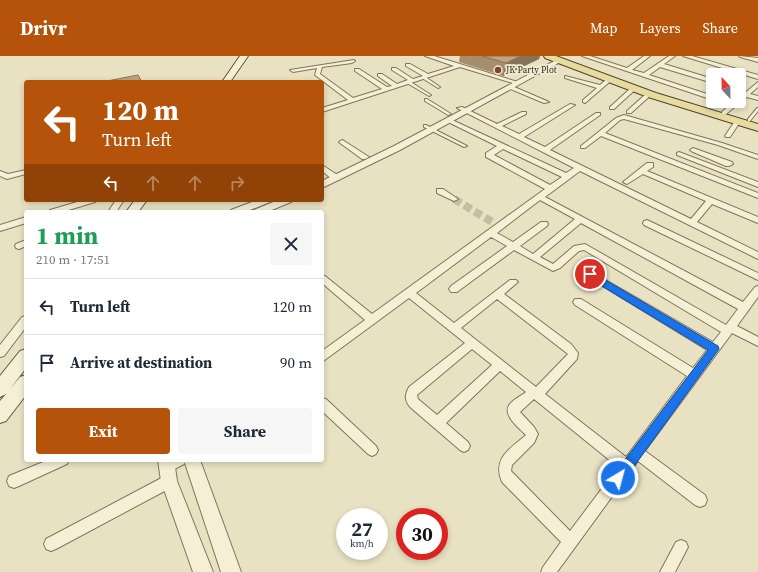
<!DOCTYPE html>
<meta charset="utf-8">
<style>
:root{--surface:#fff;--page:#f6f6f7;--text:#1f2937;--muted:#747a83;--line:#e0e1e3;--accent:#b45309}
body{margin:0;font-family:"Source Serif 4",serif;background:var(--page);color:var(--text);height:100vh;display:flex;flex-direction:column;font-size:15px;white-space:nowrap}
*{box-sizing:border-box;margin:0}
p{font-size:13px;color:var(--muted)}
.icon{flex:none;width:22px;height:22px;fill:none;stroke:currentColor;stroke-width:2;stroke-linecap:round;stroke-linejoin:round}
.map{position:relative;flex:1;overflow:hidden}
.drawer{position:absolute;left:24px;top:154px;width:300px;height:252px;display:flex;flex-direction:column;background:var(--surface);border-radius:4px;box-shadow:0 2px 6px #0003}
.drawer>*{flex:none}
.banner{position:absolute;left:24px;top:24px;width:300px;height:122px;border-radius:4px;box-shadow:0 2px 6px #0003;background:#b45309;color:#fff;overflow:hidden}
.needle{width:26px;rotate:338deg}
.buttons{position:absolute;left:706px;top:12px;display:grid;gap:8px}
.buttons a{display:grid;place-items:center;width:40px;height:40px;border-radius:4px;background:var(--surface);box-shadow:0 2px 6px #0003;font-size:20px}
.speed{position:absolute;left:336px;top:452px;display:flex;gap:8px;font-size:20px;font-weight:700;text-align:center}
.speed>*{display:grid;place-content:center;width:52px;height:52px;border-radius:50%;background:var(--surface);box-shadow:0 2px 6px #0003;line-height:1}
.speed small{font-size:10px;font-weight:400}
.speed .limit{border:6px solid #d22;background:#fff;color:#111}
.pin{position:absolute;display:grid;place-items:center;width:34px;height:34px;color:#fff;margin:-17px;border:2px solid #fff;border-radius:50%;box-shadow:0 1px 4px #0007}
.me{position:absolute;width:44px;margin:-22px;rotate:37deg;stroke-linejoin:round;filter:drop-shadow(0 0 3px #0008)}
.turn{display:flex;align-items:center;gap:14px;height:84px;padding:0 12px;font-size:18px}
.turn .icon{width:52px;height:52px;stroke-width:2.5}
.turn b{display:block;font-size:28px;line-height:34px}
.lanes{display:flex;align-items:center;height:38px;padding:0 12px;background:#0003;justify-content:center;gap:20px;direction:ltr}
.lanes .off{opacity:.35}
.round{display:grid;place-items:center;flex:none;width:42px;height:42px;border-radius:4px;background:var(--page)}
.overview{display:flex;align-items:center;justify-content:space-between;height:68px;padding:0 12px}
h1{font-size:24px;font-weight:700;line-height:30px;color:#1e9e55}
.button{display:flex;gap:8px;margin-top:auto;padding:8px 12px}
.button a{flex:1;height:46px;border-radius:4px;background:var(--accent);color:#fff;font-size:16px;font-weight:700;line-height:46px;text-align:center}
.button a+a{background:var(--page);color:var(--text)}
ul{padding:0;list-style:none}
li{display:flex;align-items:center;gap:12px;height:56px;padding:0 12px;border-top:1px solid var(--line)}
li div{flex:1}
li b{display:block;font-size:15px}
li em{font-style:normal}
header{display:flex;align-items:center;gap:24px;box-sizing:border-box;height:56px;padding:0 20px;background:var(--accent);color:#fff}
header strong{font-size:19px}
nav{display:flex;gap:22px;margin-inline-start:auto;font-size:14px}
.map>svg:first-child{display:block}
</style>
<header>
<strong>Drivr</strong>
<nav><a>Map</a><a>Layers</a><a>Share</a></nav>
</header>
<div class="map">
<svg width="758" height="516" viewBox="0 0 758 516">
<rect width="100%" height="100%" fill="#e8e2c3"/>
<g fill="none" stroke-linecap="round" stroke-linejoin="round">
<!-- minor-tunnel -->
<path stroke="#c4bda2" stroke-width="8" stroke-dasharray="8 4" stroke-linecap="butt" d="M454,143L494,167"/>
<!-- service casing -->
<g stroke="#80755c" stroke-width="2">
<path id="service" d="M422,20H424L440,31L438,32L422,22Z
M407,25H409L431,39L429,40L407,27Z
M425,43H427L451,58L448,59L425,45Z
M757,52H758V55L750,65H748V63Z
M424,69H426L467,90L464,91L424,71Z"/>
</g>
<!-- minor casing -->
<g stroke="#80755c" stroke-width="2">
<path id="minor" d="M425,0H434L521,27L516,28L460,11L322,56V52L348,44L315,19L317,12L293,16L290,14L354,4L355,5L352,7L322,11L320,18L353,42L382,33L355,15V13H359L387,31L392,30L378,20V18H382L397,28L408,24L392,14V12H396L413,23L423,20L406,10V8H410L428,18L454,10Z
M582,0H590L627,12L644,0H650L632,14L644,17L669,0H675L664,8L713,23V27L660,11L649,19L713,40V44Z
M683,0H692L758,19V23Z
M739,0L758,2V6L740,1Z
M565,20L600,29L608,22L613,23L585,47L583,46V44L597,32L565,22Z
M758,26V31L750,38L758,40V44L747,41L726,58H722V56L734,45H739V42Z
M508,30H512L549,46L544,47L508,32Z
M632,31L637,32L614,53H610V51Z
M647,37L652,38L631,57H627V55Z
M570,48L575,49L524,81L545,91L596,57H600V59L550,94L691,163L706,145L643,118L627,128L623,126L647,107H653V111L647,115L758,161V167L712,148L697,166L758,196V203L580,115L545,141L743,246L755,231L758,230V241L737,270L758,281V290L732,277L645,395L705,439L707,444L705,449L700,451L695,449L638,405L557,516H541L543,511L561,486L502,426C492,402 510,393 526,379C519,372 501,358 510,348C514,343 521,340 526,336L500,315L446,367L468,386L470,390L468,394L464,396L460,394L410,351C404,343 405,339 409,331L465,287L409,242L322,306V295L365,264L322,227V219L325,220L372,258L545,133L486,101V97L497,90L446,65V63H450L566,117L574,112L457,52L462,51L497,68L522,56H526V58L502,70L519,78ZM503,93L562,121L550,129L494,99ZM540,144L575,163L533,198L520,190L547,170L548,168L547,166H541L513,186L497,177ZM581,167L738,253L726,269L585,188L574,190L553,208L540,201ZM491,181L507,190L451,230L449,233L451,236H457L514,194L553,215L560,212L579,195L584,194L721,276L713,286L592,216H586L584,218L586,220L707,294L693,312L581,243H575L573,246L575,249L687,320L626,401L545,338L577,303L578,297L571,288L504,238L518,226L516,224H510L454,267L416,237ZM497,243L568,298L536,331L461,272ZM472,293L492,309L437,359L418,343L417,339ZM534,343L618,411L570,475L511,415L512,409L534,387L538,378L534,371L520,356Z
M624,59L722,87L758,99V103L718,89L624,63L620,64L605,77L758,137V142L601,80L585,92H581V90L616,62Z
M735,65L740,66L730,81H726L725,80Z
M342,84L344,85L369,101L365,103H362L340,87L339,86Z
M693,92L732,106L733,108L729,110H726L691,95L690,94Z
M679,96L758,126V131L677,99V97Z
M322,109L339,120V124H333L322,115Z
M26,114V118L7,123L0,120V115L8,118Z
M437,133H443L458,143L454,145L437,137Z
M84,144H96L95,146L62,156H49L50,154Z
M116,144H124L116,156H108Z
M26,161V167L0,175V169Z
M647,164L758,217V224L644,169L643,167L644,165Z
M26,184V190L19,193L16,192L15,190L16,188Z
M26,260V271L4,300L0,301V289L22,261Z
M322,342L326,343L376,390L378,394L376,398L372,400L368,398L322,355Z
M48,404H69L67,408L19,430L14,432L9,430L7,425L9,420Z
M167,404H186L184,408L167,417L162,416L161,411L162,406Z
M169,418L174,420L176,425L174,430L56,493L51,495L46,493L44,488L46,483Z
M681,484L686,486L688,491L675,516H660L676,486Z"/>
</g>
<!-- tertiary casing -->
<g stroke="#80755c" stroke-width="2">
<path id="tertiary" d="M560,2L562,3V5L400,94L322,132V125L394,90Z
M257,144H271L270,146L245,156H230L231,154Z
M278,144H292L291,146L267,156H253L254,154Z
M158,404H174L177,425L213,516H193L161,425Z
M184,404H200L241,516H221Z"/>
</g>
<!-- secondary casing -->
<g stroke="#625640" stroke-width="2">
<path id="secondary" d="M240,0H248L230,26H222Z
M135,144H147L138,156H126Z
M26,293V312L10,333L20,321L26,319V339L6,365L0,367V345L6,338L0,341V320L20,295Z"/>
</g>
<!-- primary casing -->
<g stroke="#4e4330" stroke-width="2">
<path id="primary" d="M544,0H556L656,37L758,68V75L648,41L545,2Z"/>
</g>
<!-- service -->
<use href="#service" fill="#f4efd5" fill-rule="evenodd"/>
<!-- minor -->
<use href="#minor" fill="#f4efd5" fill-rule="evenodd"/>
<!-- tertiary -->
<use href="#tertiary" fill="#f4efd5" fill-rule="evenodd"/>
<!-- secondary -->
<use href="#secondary" fill="#f4efd5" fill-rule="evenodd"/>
<!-- primary -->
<use href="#primary" fill="#e7db9f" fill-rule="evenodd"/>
</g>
<!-- wall -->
<path fill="#a68d6c" d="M460,0H540L539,3L503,20L459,6Z"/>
<!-- shaded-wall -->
<path fill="#877358" d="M521,0H540L539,3L503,20L506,7Z"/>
<!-- building -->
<path fill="#c1a47e" stroke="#877358" d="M482,0H521L506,7Z
M138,19L142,26H107V25Z"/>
<!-- route -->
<path fill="#1a73e8" stroke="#114b97" d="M590,215L718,290L719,293L622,427L618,428L614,427L612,422L614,418L708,294L587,221L585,218L587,216Z"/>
<!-- markers -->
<circle fill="#874034" stroke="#f0ecd2" stroke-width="1.5" cx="498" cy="14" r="4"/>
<g text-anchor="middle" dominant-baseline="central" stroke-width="3.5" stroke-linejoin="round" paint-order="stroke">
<!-- far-poi labels -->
<g font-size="9" fill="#322b1e" stroke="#f0ecd2" text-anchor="start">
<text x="506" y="14">JK Party Plot</text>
</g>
</g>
</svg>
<div class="buttons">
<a><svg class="needle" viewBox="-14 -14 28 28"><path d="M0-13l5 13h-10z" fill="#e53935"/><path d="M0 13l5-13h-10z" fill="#747a83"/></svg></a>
</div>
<div class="speed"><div>27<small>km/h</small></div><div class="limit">30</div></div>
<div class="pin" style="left:590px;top:218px;background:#d93025"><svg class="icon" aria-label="arrive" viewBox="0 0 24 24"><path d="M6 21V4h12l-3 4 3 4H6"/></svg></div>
<svg class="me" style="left:618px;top:422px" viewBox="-20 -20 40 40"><circle r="17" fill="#1a73e8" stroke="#fff" stroke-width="3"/><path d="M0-11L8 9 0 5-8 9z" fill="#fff"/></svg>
<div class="banner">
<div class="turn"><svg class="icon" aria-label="left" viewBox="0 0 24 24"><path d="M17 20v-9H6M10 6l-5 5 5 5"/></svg><div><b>120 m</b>Turn left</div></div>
<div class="lanes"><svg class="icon" aria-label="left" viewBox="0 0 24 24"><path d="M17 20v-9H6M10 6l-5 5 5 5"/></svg><svg class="icon off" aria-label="ahead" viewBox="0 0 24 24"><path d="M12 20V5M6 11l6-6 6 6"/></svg><svg class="icon off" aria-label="ahead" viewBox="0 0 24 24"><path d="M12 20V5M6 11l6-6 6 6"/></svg><svg class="icon off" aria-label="right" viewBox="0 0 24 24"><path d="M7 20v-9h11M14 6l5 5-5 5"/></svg></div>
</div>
<section class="drawer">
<div class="overview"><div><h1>1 min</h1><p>210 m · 17:51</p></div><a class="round"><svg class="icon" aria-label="close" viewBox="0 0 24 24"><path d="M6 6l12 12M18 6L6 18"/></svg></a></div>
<ul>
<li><svg class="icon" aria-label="left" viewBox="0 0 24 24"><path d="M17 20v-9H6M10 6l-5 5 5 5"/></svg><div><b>Turn left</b></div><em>120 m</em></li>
<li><svg class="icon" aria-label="arrive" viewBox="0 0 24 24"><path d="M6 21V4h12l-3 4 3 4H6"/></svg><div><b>Arrive at destination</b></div><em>90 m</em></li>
</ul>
<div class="button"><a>Exit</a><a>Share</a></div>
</section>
</div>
